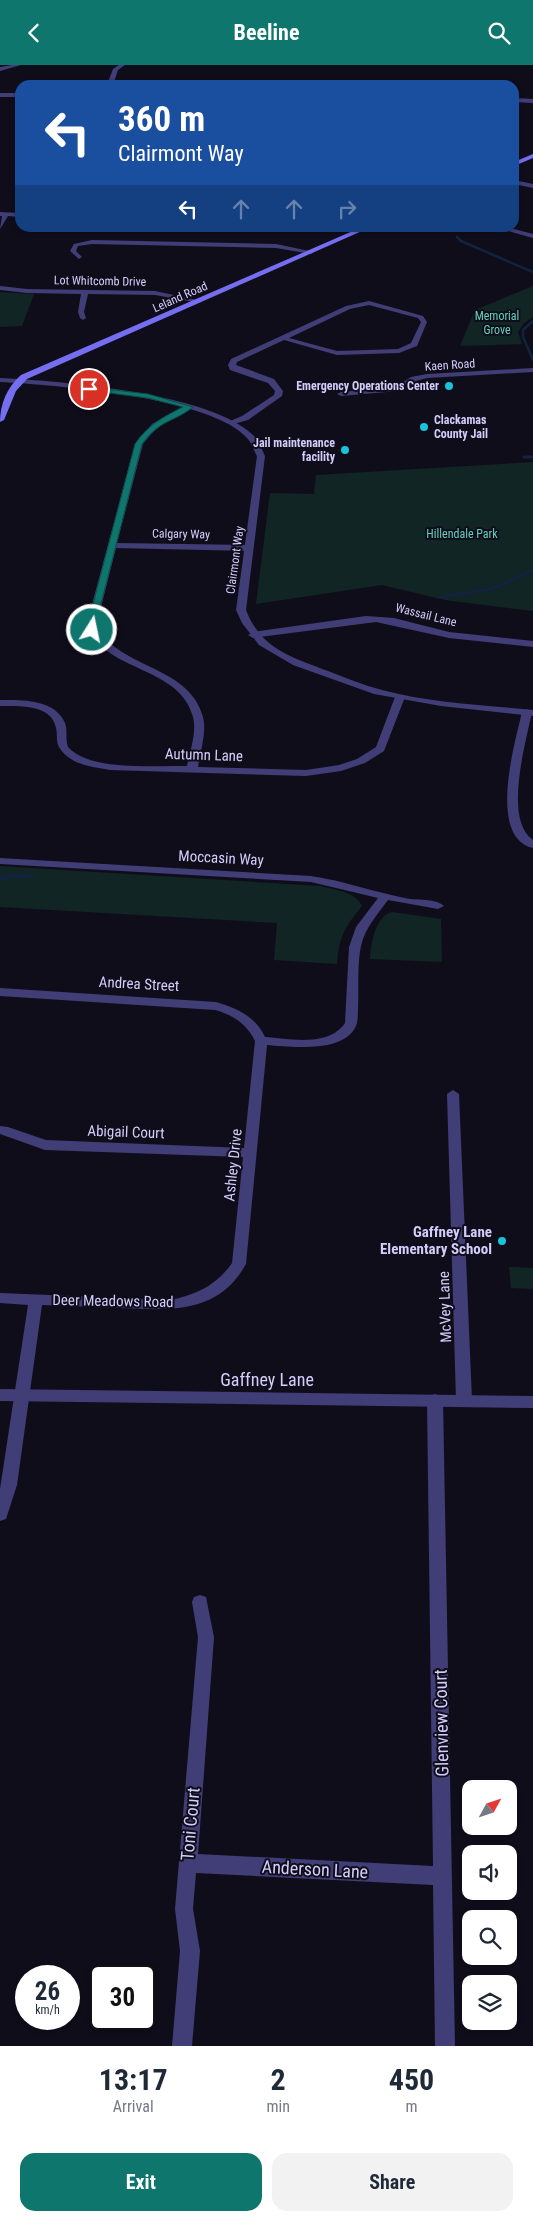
<!DOCTYPE html>
<style>
:root{--surface:#fff;--page:#f2f2f3;--text:#1f2937;--muted:#747a83;--accent:#0f766e}
body{margin:0;font-family:"Roboto Condensed",sans-serif;background:var(--page);color:var(--text);height:100vh;display:flex;flex-direction:column;font-size:19px;white-space:nowrap}
*{box-sizing:border-box;margin:0}
p{font-size:16px;color:var(--muted)}
.icon{flex:none;width:28px;height:28px;fill:none;stroke:currentColor;stroke-width:2;stroke-linecap:round;stroke-linejoin:round}
.map{position:relative;height:1981px;overflow:hidden}
.details{display:flex;flex-direction:column;background:var(--surface);flex:1}
.details>*{flex:none}
.banner{position:absolute;left:15px;top:15px;width:504px;height:152px;border-radius:15px;box-shadow:0 1px 4px #0004;background:#1a4fa0;color:#fff;overflow:hidden}
.needle{width:32px;rotate:50deg}
.tools{position:absolute;left:462px;top:1715px;display:grid;gap:10px}
.tools a{display:grid;place-items:center;width:55px;height:55px;border-radius:10px;background:var(--surface);box-shadow:0 1px 4px #0004;font-size:25px}
.speed{position:absolute;left:15px;top:1900px;display:flex;gap:10px;font-size:25px;font-weight:700;text-align:center}
.speed>*{display:grid;place-content:center;width:65px;height:65px;border-radius:50%;background:var(--surface);box-shadow:0 1px 4px #0004;line-height:1}
.speed small{font-size:12px;font-weight:400}
.speed .limit{border:2px solid #111;border-radius:8px;background:#fff;color:#111}
.pin{position:absolute;display:grid;place-items:center;width:42px;height:42px;color:#fff;margin:-21px;border:2px solid #fff;border-radius:50%;box-shadow:0 1px 5px #0007}
.me{position:absolute;width:55px;margin:-28px;rotate:10deg;stroke-linejoin:round;filter:drop-shadow(0 0 4px #0008)}
.turn{display:flex;align-items:center;gap:18px;height:105px;padding:0 20px;font-size:22px}
.turn .icon{width:65px;height:65px;stroke-width:2.5}
.turn b{display:block;font-size:35px;line-height:42px}
.lanes{display:flex;align-items:center;height:48px;padding:0 20px;background:#0003;justify-content:center;gap:25px;direction:ltr}
.lanes .off{opacity:.35}
.eta{display:flex;justify-content:space-evenly;align-items:center;height:85px;text-align:center}
.eta b{font-size:30px;font-weight:700;line-height:35px}
.button{display:flex;gap:10px;margin-top:auto;padding:10px 20px}
.button a{flex:1;height:58px;border-radius:15px;background:var(--accent);color:#fff;font-size:20px;font-weight:700;line-height:58px;text-align:center}
.button a+a{background:var(--page);color:var(--text)}
header{display:flex;justify-content:space-between;align-items:center;height:65px;padding:0 20px;background:var(--accent);color:#fff;font-size:22px;font-weight:700}
.map>svg:first-child{display:block}
</style>
<header><svg class="icon" aria-label="back" viewBox="0 0 24 24"><path d="M15 5l-7 7 7 7"/></svg>Beeline<svg class="icon" aria-label="search" viewBox="0 0 24 24"><circle cx="10" cy="10" r="6"/><path d="M15 15l6 6"/></svg></header>
<div class="map">
<svg width="533" height="1981" viewBox="0 0 533 1981">
<rect width="100%" height="100%" fill="#100d1b"/>
<!-- green -->
<path fill="#112524" d="M533,221V252L524,258L518,267L522,279L460,281L475,245Z
M0,227L34,229L22,261L0,262Z
M533,397V546L445,535L382,520L256,539L270,428L314,429L316,410Z
M0,801L320,821C335,825 355,826 362,841C345,862 339,871 337,899L274,895L277,858L0,842Z
M392,847L441,854L442,897L370,894C371,879 375,851 392,847Z
M509,1202L533,1203V1224L511,1223Z"/>
<g fill="none" stroke-linecap="round" stroke-linejoin="round">
<!-- stream-far3 -->
<path stroke="#12233f" stroke-width="2" d="M450,162L453,166"/>
<!-- stream-far2 -->
<path stroke="#12233f" stroke-width="2.5" d="M457,172L461,176L533,207
M533,256L523,265V272L533,295"/>
<!-- stream-far1 -->
<path stroke="#12233f" stroke-width="3" d="M524,392H533
M439,532L492,524L533,505"/>
<!-- stream -->
<path stroke="#12233f" stroke-width="4" d="M0,814L14,811H30"/>
<!-- minor -->
<path fill="#413d76" fill-rule="evenodd" d="M12,0H21L0,6V2Z
M119,0H125L118,5L113,20H107L113,4Z
M514,115L533,119V123L514,119Z
M0,147L20,148V152L8,151L0,164L2,151H0Z
M494,162H506L533,169V173Z
M92,175L276,179L314,187L311,189L276,183L92,179L78,181L76,186L82,192L79,194L70,186L74,179Z
M0,221L27,224L155,226L202,236L199,238L155,230L88,229L84,247L86,253L83,255L80,253L78,247L81,229L27,228L0,225Z
M369,236L423,251L427,257L417,281L399,288L337,290L284,275L237,297L236,300L274,314L283,326L282,331L248,355L230,360V356L242,351L274,330L275,326L268,318L230,305L228,300L231,294L346,241ZM369,240L418,253L421,257L411,278L398,284L337,286L289,273L350,244Z
M533,303V307L427,313L416,316L398,326L341,331L337,329L341,327L396,322L411,312L427,309Z
M187,339L194,341L164,358L152,368L143,379L117,478L249,480L253,483L249,486L116,483L97,558C113,604 189,598 203,652C207,667 200,687 198,702L306,705L339,700L357,694L376,682L395,632L397,630H403L405,632L384,686L365,698L341,706L306,711L110,705C93,702 72,700 61,685C55,678 58,671 56,663C52,639 18,641 0,641V635C22,635 55,634 65,658C68,666 65,674 68,682C91,707 155,700 187,701C190,686 197,667 193,652C181,605 118,607 93,572C90,568 89,563 87,558L135,379L152,359Z
M366,551L394,553L449,567L533,576V582L449,573L376,557L253,573L248,570L253,567Z
M527,644L532,647C526,677 503,755 533,775V783C487,772 515,678 522,647Z
M0,793L311,811C345,816 377,828 410,834C420,835 437,834 444,841L438,844L388,835C377,850 365,863 361,881C357,900 359,923 358,942C358,947 358,953 357,958C348,989 291,982 267,980L246,1199C218,1250 169,1245 120,1243C94,1242 68,1241 42,1240L17,1420L6,1454L0,1456V1424L28,1240L0,1238V1228L170,1235C196,1230 217,1220 232,1198L243,1092L45,1085L0,1069V1061L8,1062L46,1075L244,1083L255,976C247,959 233,950 215,945L0,931V923L216,937C237,943 256,952 265,972C290,974 329,982 345,958L349,882L356,862L378,833L311,817L0,799Z
M453,1025L459,1029L472,1335L469,1339L464,1341L459,1339L456,1335L447,1029Z
M435,1329L440,1331L443,1335L455,1981H435L433,1820L196,1808L193,1844L200,1886L192,1981H172L180,1886L175,1844L198,1572L192,1537L194,1532L200,1530L206,1532L214,1572L198,1789L433,1801L427,1335L430,1331Z"/>
<!-- tertiary -->
<path fill="#413d76" fill-rule="evenodd" d="M0,28H20V32H0Z
M514,33L533,34V38L514,37Z
M0,313C61,316 212,328 254,371C259,376 262,385 265,391L246,545C261,584 292,592 328,606C346,613 363,620 382,625C431,638 483,640 533,645V651L441,641L374,629L293,600L259,580L242,558L236,545L257,391C254,386 252,379 248,374C213,332 55,320 0,317Z
M0,1324L533,1331V1343L0,1336Z"/>
<!-- secondary -->
<path fill="#756ef0" fill-rule="evenodd" d="M533,89V93L514,101V97Z
M362,162H371L27,314L16,326L4,355L0,357C0,339 7,322 21,310Z"/>
</g>
<!-- route -->
<path fill="#0f766e" stroke="#0a4d48" d="M89,322L148,329L193,342C173,358 160,354 142,379L96,558V565L92,568L88,565V558L135,379C148,360 163,352 183,342L148,333L86,325V323Z"/>
<!-- markers -->
<g fill="#17c2db" stroke="#100d1b" stroke-width="2">
<circle cx="449" cy="321" r="5"/>
<circle cx="424" cy="362" r="5"/>
<circle cx="345" cy="385" r="5"/>
<circle cx="502" cy="1176" r="5"/>
</g>
<g text-anchor="middle" dominant-baseline="central" stroke-width="4" stroke-linejoin="round" paint-order="stroke">
<!-- far-street labels -->
<g font-size="12" fill="#d3cdfa" stroke="#100d1b">
<text transform="translate(100 216) rotate(1)">Lot Whitcomb Drive</text>
<text transform="translate(180 232) rotate(-24)">Leland Road</text>
<text transform="translate(450 300) rotate(-4)">Kaen Road</text>
<text transform="translate(181 469) rotate(1)">Calgary Way</text>
<text transform="translate(235 495) rotate(-82)">Clairmont Way</text>
<text transform="translate(426 550) rotate(14)">Wassail Lane</text>
</g>
<!-- far-park labels -->
<g font-size="12" fill="#61d1b8" stroke="#100d1b">
<text x="497" y="251">Memorial<tspan x="497" dy="14">Grove</tspan></text>
<text x="462" y="469">Hillendale Park</text>
</g>
<!-- far-poi labels -->
<g font-size="12" font-weight="bold" fill="#d3cdfa" stroke="#100d1b" text-anchor="end">
<text x="439" y="321">Emergency Operations Center</text>
<text x="434" y="355" text-anchor="start">Clackamas<tspan x="434" dy="14">County Jail</tspan></text>
<text x="335" y="378">Jail maintenance<tspan x="335" dy="14">facility</tspan></text>
</g>
<!-- street labels -->
<g font-size="15" fill="#d3cdfa" stroke="#100d1b">
<text transform="translate(204 690) rotate(2)">Autumn Lane</text>
<text transform="translate(221 793) rotate(3)">Moccasin Way</text>
<text transform="translate(139 919) rotate(3)">Andrea Street</text>
<text transform="translate(126 1067) rotate(2)">Abigail Court</text>
<text transform="translate(233 1100) rotate(-84)">Ashley Drive</text>
<text transform="translate(113 1236) rotate(1)">Deer Meadows Road</text>
<text transform="translate(445 1242) rotate(-92)">McVey Lane</text>
</g>
<!-- poi labels -->
<g font-size="15" font-weight="bold" fill="#d3cdfa" stroke="#100d1b" text-anchor="end">
<text x="492" y="1167">Gaffney Lane<tspan x="492" dy="17">Elementary School</tspan></text>
</g>
<!-- near-street labels -->
<g font-size="18" fill="#d3cdfa" stroke="#100d1b">
<text x="267" y="1314">Gaffney Lane</text>
<text transform="translate(441 1658) rotate(-91)">Glenview Court</text>
<text transform="translate(190 1759) rotate(-85)">Toni Court</text>
<text transform="translate(315 1804) rotate(3)">Anderson Lane</text>
</g>
</g>
</svg>
<div class="tools">
<a><svg class="needle" viewBox="-14 -14 28 28"><path d="M0-13l5 13h-10z" fill="#e53935"/><path d="M0 13l5-13h-10z" fill="#747a83"/></svg></a>
<a><svg class="icon" aria-label="sound" viewBox="0 0 24 24"><path d="M4 9h4l5-4v14l-5-4H4zM17 9q2 3 0 6"/></svg></a>
<a><svg class="icon" aria-label="search" viewBox="0 0 24 24"><circle cx="10" cy="10" r="6"/><path d="M15 15l6 6"/></svg></a>
<a><svg class="icon" aria-label="layers" viewBox="0 0 24 24"><path d="M12 4l9 5-9 5-9-5zM3 14l9 5 9-5"/></svg></a>
</div>
<div class="speed"><div>26<small>km/h</small></div><div class="limit">30</div></div>
<div class="pin" style="left:89px;top:324px;background:#d93025"><svg class="icon" aria-label="arrive" viewBox="0 0 24 24"><path d="M6 21V4h12l-3 4 3 4H6"/></svg></div>
<svg class="me" style="left:92px;top:565px" viewBox="-20 -20 40 40"><circle r="17" fill="#0f766e" stroke="#fff" stroke-width="3"/><path d="M0-11L8 9 0 5-8 9z" fill="#fff"/></svg>
<div class="banner">
<div class="turn"><svg class="icon" aria-label="left" viewBox="0 0 24 24"><path d="M17 20v-9H6M10 6l-5 5 5 5"/></svg><div><b>360 m</b>Clairmont Way</div></div>
<div class="lanes"><svg class="icon" aria-label="left" viewBox="0 0 24 24"><path d="M17 20v-9H6M10 6l-5 5 5 5"/></svg><svg class="icon off" aria-label="ahead" viewBox="0 0 24 24"><path d="M12 20V5M6 11l6-6 6 6"/></svg><svg class="icon off" aria-label="ahead" viewBox="0 0 24 24"><path d="M12 20V5M6 11l6-6 6 6"/></svg><svg class="icon off" aria-label="right" viewBox="0 0 24 24"><path d="M7 20v-9h11M14 6l5 5-5 5"/></svg></div>
</div>
</div>
<section class="details">
<div class="eta">
<div><b>13:17</b><p>Arrival</p></div>
<div><b>2</b><p>min</p></div>
<div><b>450</b><p>m</p></div>
</div>
<div class="button"><a>Exit</a><a>Share</a></div>
</section>
